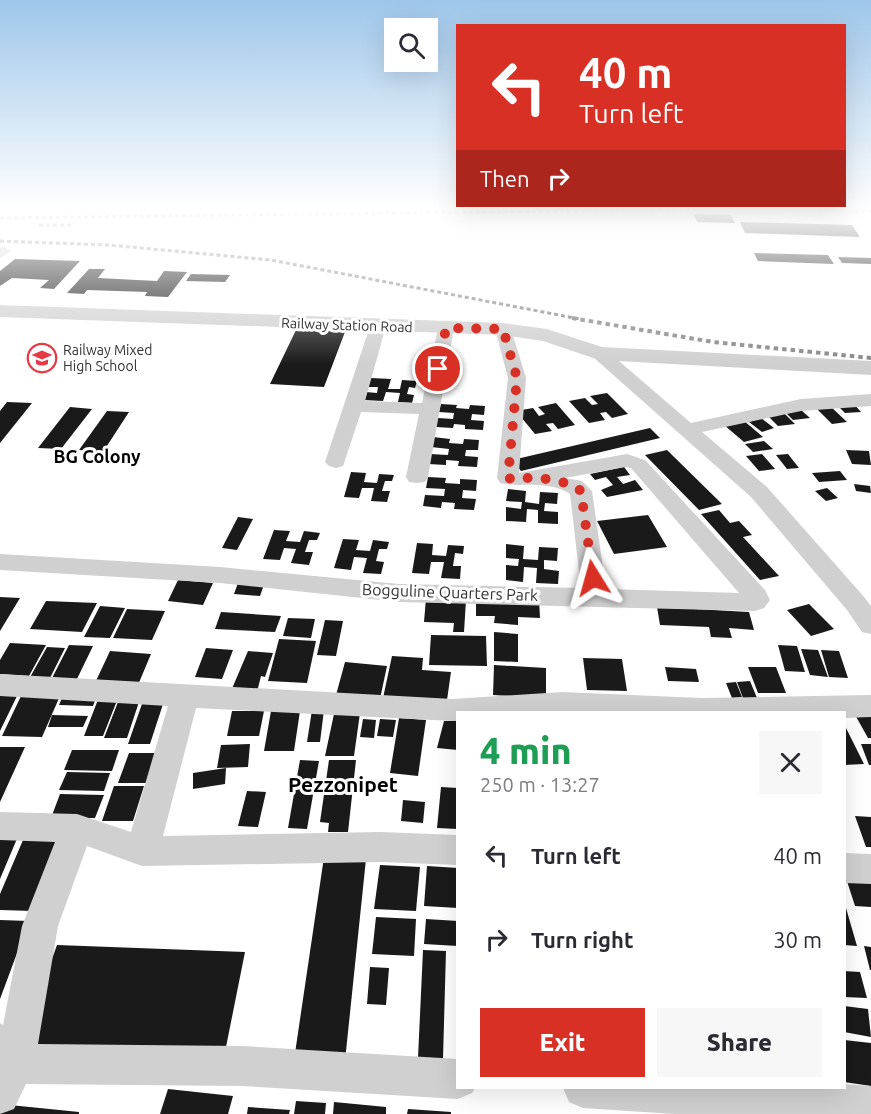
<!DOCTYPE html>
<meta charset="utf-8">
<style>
:root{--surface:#fff;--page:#f7f7f7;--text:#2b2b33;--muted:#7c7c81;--accent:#d93025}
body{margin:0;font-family:Ubuntu,sans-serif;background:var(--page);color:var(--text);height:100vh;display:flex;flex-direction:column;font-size:22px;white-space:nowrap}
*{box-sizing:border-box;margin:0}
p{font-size:20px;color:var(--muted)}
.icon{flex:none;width:33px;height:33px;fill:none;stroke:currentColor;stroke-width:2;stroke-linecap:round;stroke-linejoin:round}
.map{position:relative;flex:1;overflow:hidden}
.sheet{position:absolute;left:456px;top:711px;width:390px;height:378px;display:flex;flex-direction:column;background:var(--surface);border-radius:0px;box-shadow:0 6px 24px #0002}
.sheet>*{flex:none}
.banner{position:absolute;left:456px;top:24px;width:390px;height:183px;border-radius:0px;box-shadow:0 6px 24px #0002;background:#d93025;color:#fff;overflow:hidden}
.controls{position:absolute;left:384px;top:18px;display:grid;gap:12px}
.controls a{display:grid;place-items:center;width:54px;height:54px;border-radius:0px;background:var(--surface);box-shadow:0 6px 24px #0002;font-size:30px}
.pin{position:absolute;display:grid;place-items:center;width:51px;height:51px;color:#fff;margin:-26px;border:3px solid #fff;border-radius:50%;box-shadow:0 2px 6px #0007}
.me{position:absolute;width:66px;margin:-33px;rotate:352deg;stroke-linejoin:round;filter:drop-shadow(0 0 4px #0008)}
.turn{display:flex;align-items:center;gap:21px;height:126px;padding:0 24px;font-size:27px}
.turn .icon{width:78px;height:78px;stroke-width:2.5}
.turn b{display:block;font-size:42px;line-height:51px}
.then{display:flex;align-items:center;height:57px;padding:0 24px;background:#0003;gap:12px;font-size:22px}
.round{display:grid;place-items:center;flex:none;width:63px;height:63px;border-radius:0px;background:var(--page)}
.overview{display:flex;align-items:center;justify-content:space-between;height:102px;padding:0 24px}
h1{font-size:36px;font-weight:800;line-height:45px;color:#1e9e55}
.primary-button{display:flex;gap:12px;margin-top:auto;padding:12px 24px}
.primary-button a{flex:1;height:69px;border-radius:0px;background:var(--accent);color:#fff;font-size:24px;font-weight:800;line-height:69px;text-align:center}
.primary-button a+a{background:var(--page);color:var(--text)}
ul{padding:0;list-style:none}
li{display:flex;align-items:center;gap:18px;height:84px;padding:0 24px}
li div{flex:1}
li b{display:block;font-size:22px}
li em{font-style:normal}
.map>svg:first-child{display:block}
</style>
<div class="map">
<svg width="871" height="1114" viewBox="0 0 871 1114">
<rect width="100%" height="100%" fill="#fff"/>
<!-- building -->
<path fill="#1a1a1a" d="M694,214L731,215L735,223L697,222Z
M740,222L852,225L860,237L745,233Z
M754,253L828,255L834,264L758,261Z
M838,257L871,258V264L842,263Z
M15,259L80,261L54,289L40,288L49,280L12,278L0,286V271Z
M89,269H105L98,278L157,281L164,271L187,272L168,297L145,296L147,292L87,290L84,294L67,293Z
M191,274L230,275L225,282L186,281Z
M296,330L345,332L324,387L270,384Z
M371,378L391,379L388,389H400L402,380L417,381L415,388L409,387L407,394L414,395L412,403L398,402L400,393L386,392L383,401L363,400L366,392L377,393L378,387H368Z
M607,393L628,414L612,418L606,412L600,413L605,420L589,423L569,401L585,398L592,405L598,404L590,396Z
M7,402L32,403L0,443V411Z
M556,403L575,425L558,429L553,423L546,424L552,431L535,434L516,411L533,408L539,416L545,414L538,407Z
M853,403L861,412L845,413L837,405Z
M441,404L457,405L456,408L469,409L470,405L485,406L484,415L472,414L471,420L484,421L483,430L465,429V425L454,424L453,428L436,427L438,418L453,419L454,413L439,412Z
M829,405L847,422L832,424L814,406Z
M70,407L92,409L61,449L38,448Z
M801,410L810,418L793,420L785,412Z
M107,411L129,412L103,452L79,450Z
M784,413L795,424L778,426L767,415Z
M761,418L774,428L762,432L749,422Z
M743,420L763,437L744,442L724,425Z
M650,428L660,438L521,471L512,460Z
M433,437L450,439L449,443L463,444L464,439L479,440L478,450H466L465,456L478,457L477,467L458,466L459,461L446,460V465L428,464L430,454L448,455L449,449L431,447Z
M764,441L773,449L753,452L745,444Z
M667,450L722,504L699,510L645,455Z
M846,450L869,451L871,465L852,464Z
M762,454L775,469L759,471L746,456Z
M788,454L799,468L787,469L776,455Z
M624,467L630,475L617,477L623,484L635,480L643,490L607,497L601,490L613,485L606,477L595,480L590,474Z
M840,471L847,480L819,482L812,473Z
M351,472L366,473L364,482L377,483L379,474L394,475L392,481H385L382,491H390L387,502L371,501L374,488H362L359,498L344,497Z
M428,477L446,478L445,483L460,484V479L477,480L476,491L463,490L462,498L476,499L474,510L454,509L455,503L442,502L441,508L423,506L425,495L444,496L445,489L426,488Z
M854,484L870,486L871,493L856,491Z
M827,488L838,498L826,501L815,491Z
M508,489L526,491L525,502L539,504L540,492L558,493L557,504L545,503L544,511L558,512V524L538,523V510L527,509L526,522L506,521V507L521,509L522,502L506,501Z
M719,510L730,523L739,521L752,535L743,537L779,576L760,580L701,514Z
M648,515L667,547L614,554L597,521Z
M238,517L253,519L237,550L222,548Z
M274,530L290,531L286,541L300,542L304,531L320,533L317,540H309L305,552H313L309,565L291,563L296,549L284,548L280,560L263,559Z
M343,539L359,540L356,550L370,551L373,540L389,542L387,549H379L376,561L384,562L381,574L363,573L367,558L354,557L351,570L334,568Z
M417,543L433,544L432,555L446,556L448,545L464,546L463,554L455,553L453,566H461L460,579L441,578L444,562H431L429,574L412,573Z
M506,544L524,546L523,559L538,560L539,547L558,548L557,561L544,560V569L559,571L558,584L536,583L537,568L524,567L523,582L506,580V565L518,566L519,559L506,558Z
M178,580L213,583L203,605L168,601Z
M239,580L265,582L260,596L234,594Z
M476,596L539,598L540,618L518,617V625L494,623L495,616H476Z
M0,597L20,598L0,631Z
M426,598L466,600L464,632H453L454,623L424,622Z
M46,601L97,603L82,632L30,629Z
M809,604L834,629L811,636L787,610Z
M100,606L125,608L110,638L84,637Z
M657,607L749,612L754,630L729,628L732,638L711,637L709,627L660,625Z
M127,609L165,611L152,640L113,638Z
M221,612L281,616L275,632L215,629Z
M288,618L315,619L311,638L283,636Z
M325,620L343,621L336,656L317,655Z
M494,632L518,634V662L494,661Z
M431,635L486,636L487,666L429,665Z
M279,639L316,641L307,683L268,681Z
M10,643L46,645L29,676L0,674V660Z
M69,645L93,646L76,681L51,680Z
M778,645L797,646L805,672L785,671Z
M47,647L65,648L49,680L29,679Z
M206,648L233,650L222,679L195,677Z
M801,649L818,650L828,677L810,675Z
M821,650L839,651L848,678L829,677Z
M110,651L151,654L138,685L95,683Z
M248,651L273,653L265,677L261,676L257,692L231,691Z
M392,656L423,658L422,670L451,672L447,700L383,698Z
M583,658L622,659L627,691L587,690Z
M345,662L387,666L380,699L336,695Z
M494,665L546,668V698L493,695Z
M665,667L696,669L699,682L668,681Z
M748,667H776L786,693H758Z
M750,681L757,698H743L737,682Z
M736,682L742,697L732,698L726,683Z
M65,691L98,692L93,706L59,705Z
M0,694H18L0,731Z
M21,696H60L42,737L2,736Z
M99,697L118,698L103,736H84Z
M143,701H164L150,744H128Z
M118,702H139L127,738H104Z
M312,710H324L320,742H307Z
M232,711H264L259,736H227Z
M271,711H300L294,751H264Z
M871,712V738H868L854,713Z
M360,713L354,756H325L334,714Z
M52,715L88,716L83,727H48Z
M399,718L426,720L418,776L390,773Z
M363,719L376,720L374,738L360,737Z
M380,719L396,720L393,737L377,736Z
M444,721H458V750L437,748Z
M844,724L864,764L844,765Z
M250,744L248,767L217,768L221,745Z
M861,744H871V765H869Z
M0,747H25L0,802Z
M72,750H119L112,771L64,770Z
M129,753H156L147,783H118Z
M300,760L319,761L307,829L288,828Z
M329,760H356L348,832H328L329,823L320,822Z
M226,768L225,784L193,789V773Z
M67,772L110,773L104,791L59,790Z
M114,786H144L133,821H102Z
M441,787L458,788V829L437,828Z
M247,791L266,792L258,827L238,826Z
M60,794L104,795L95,818H51Z
M403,800L425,802L423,823L401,821Z
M855,816L871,817V847H866Z
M26,833L63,834L33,911L0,910V894Z
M0,834H19L0,879Z
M324,857L366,859L345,1061L294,1060Z
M380,865L420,867L416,911L374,909Z
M427,866L458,868V908L424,906Z
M845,875L871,876V907L855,906Z
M844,908H846L857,946L844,945Z
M376,917L416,919L414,956L372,954Z
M426,919L458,921V946L424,944Z
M0,920L29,921L0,999Z
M57,945L245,952L224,1057L20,1048Z
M864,946L871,947V970H870Z
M423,950L446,951L443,1059L418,1058Z
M370,967L389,968L386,1005L367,1004Z
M844,971L860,972L867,998L844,997Z
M844,1006L868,1009L871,1037L844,1032Z
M844,1040L871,1043V1086L844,1082Z
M168,1089L233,1096L228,1114H160Z
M296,1101L326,1103L325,1114H294Z
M334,1102L386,1107V1114H333Z
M0,1104L79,1112V1114H0Z
M248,1107L290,1110L289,1114H247Z
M408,1109L451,1112V1114H407Z"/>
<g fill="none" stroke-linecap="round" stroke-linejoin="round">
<!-- minor -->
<path fill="#d0d0d0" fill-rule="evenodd" d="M4,247L11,251L0,258V248Z
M378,321L386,326L365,401L422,403L438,328L440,324H452L454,328L428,477L425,482L417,483L409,482L406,477L419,414L361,412L343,466L336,468L329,466L325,462L370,326Z
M503,324L509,325L511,329L526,378L519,473L627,454L645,460L765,590L770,600L764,608L755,611L399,602L220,583L0,570V554L220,567L399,584L581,588L570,494C549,480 523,488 500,483L497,478L508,378L495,329L497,325ZM625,467L631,468L739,593L606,589L592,491L582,481L565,478Z
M599,348L605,349L691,423L801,399L871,394V406L801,411L702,432L767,487L865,598L871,606V634L862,632L847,610L751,497L593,357L590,353L593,349Z
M0,674L453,699L562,692L701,698L871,695V717L844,718V712H458V721H453L196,708L163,836L381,832L458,835V865L381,862L142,866L87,846L58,926L38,1044L242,1046L458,1059V1088H475L472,1093L458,1099L242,1086L26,1084L14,1109L0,1114V1023L3,1025L22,926L55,842L0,840V812L77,814L131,832L168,706L0,696Z
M844,853L871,854V884L844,883Z
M844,1084L871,1086V1114H674L583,1108L569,1102L563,1088H844Z"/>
<!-- tertiary -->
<path fill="#d0d0d0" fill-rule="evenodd" d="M0,305L503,323L547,329L602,347L871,361V375L599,360L543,341L503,335L0,317Z"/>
<!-- rail-far1 -->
<path stroke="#888" stroke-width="3" stroke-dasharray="4 3" stroke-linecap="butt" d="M784,209L871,211
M0,218L704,209
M39,225H72
M0,241L109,245L271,260L580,319"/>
<!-- rail -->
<path stroke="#888" stroke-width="4" stroke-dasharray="4.5 4" stroke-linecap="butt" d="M572,318L713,342L871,358"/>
</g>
<!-- sky -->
<linearGradient id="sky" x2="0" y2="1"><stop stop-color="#9ec6ea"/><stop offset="0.57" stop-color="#fff"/><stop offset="1" stop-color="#fff" stop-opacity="0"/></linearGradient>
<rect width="871" height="365" fill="url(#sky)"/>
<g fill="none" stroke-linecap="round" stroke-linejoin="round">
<!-- route -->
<path stroke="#d93025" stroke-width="10" stroke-dasharray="0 18" d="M438,369L446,328L503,329L517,378L508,478C517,481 524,477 533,478C546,478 571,482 581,491L593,578"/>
</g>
<!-- icons -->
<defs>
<g id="school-ring" transform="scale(1.5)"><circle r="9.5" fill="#fff" stroke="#e63946" stroke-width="1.5"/><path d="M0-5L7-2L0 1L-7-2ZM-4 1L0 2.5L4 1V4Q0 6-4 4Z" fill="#e63946"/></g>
</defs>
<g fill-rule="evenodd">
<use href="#school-ring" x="42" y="358"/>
</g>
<g text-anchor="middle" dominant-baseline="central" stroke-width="6" stroke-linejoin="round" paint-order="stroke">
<!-- far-street labels -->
<g font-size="14" fill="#333" stroke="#fff">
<text transform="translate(347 325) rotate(2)">Railway Station Road</text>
</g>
<!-- far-poi labels -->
<g font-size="14" fill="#333" stroke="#fff" text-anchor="start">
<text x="63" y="350">Railway Mixed<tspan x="63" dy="16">High School</tspan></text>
</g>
<!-- street labels -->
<g font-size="16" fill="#333" stroke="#fff">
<text transform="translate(450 592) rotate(2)">Bogguline Quarters Park</text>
</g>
<!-- neighbourhood labels -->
<g font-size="18" font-weight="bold" fill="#000" stroke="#fff">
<text x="97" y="456">BG Colony</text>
</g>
<!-- near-neighbourhood labels -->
<g font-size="21" font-weight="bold" fill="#000" stroke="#fff">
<text x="343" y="784">Pezzonipet</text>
</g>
</g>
</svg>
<div class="controls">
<a><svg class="icon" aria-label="search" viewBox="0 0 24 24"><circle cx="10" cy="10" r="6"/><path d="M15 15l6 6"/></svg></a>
</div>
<div class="pin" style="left:438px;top:369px;background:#d93025"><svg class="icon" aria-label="arrive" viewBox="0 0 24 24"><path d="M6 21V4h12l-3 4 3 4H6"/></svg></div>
<svg class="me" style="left:593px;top:578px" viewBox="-20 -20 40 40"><path d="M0-17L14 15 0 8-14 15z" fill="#d93025" stroke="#fff" stroke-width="4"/></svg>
<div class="banner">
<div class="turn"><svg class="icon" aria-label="left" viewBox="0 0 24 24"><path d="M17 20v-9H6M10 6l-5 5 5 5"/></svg><div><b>40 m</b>Turn left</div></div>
<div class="then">Then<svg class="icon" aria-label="right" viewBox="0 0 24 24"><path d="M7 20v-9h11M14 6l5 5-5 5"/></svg></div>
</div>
<section class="sheet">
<div class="overview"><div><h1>4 min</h1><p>250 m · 13:27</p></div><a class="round"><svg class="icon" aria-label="close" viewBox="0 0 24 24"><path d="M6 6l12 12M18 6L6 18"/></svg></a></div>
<ul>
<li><svg class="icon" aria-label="left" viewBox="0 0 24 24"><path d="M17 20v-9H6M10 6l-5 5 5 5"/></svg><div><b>Turn left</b></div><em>40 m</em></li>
<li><svg class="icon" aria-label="right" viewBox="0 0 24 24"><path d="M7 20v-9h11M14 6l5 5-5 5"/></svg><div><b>Turn right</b></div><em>30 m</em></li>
</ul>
<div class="primary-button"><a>Exit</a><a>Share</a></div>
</section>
</div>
